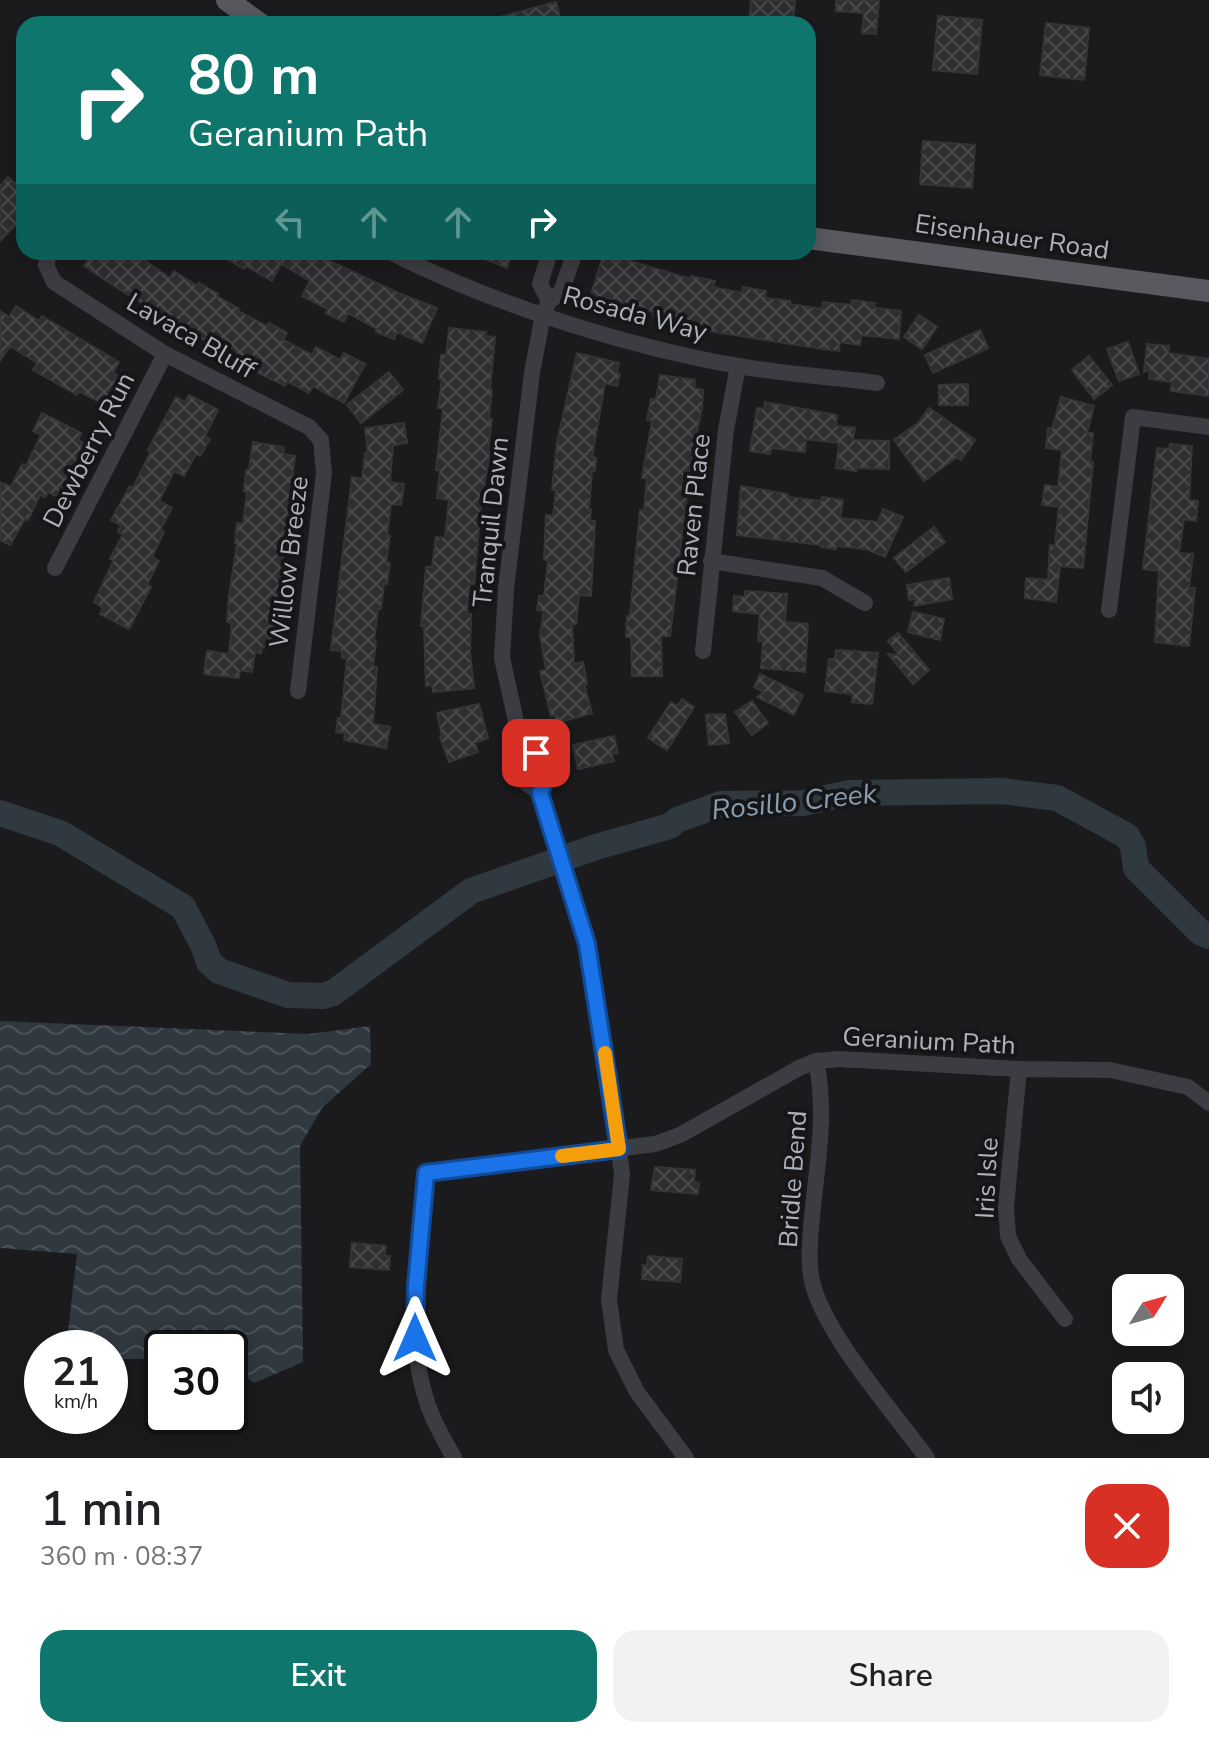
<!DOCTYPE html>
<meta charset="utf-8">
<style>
:root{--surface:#fff;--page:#f2f2f2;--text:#202124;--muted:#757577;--accent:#0f766e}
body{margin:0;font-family:"Nunito Sans",sans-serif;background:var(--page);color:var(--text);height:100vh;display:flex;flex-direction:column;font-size:30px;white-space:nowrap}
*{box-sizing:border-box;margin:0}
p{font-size:26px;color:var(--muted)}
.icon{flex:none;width:44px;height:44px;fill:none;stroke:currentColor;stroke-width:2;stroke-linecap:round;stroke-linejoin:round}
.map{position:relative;height:1458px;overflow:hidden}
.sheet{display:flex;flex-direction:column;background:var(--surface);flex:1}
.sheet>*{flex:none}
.hud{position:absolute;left:16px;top:16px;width:800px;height:244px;border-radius:24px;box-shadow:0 4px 20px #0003;background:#0f766e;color:#fff;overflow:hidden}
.needle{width:52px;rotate:53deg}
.fabs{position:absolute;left:1112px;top:1274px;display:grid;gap:16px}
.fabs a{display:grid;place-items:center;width:72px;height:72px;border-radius:16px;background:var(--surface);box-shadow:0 4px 20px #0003;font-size:40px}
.speed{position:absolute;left:24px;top:1330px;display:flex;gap:16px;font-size:40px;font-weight:700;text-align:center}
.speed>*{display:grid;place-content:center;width:104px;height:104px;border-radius:50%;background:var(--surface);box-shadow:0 4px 20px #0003;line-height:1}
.speed small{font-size:20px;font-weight:400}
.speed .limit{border:4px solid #111;border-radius:12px;background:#fff;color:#111}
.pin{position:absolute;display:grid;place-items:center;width:68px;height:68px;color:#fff;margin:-34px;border-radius:16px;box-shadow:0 4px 12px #0006}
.me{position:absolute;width:88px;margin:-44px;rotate:0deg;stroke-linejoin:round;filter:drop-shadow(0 0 6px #0008)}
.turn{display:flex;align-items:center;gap:28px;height:168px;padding:0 40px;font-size:36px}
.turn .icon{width:104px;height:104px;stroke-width:2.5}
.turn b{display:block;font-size:56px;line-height:68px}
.lanes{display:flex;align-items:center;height:76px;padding:0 40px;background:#0003;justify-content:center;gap:40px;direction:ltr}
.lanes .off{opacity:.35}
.round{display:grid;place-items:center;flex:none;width:84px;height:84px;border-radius:24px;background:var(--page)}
.summary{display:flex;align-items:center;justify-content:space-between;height:136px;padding:0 40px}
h1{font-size:48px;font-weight:600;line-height:60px}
.cta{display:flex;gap:16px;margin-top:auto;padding:16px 40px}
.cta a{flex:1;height:92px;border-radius:24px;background:var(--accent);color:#fff;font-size:32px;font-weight:600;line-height:92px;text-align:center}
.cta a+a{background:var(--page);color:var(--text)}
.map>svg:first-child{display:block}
</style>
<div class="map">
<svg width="1209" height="1458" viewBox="0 0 1209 1458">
<defs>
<pattern id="water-waves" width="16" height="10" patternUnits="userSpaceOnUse" patternTransform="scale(2)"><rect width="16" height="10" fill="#313940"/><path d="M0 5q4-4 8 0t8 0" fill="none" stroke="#4c535a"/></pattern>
<pattern id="building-cross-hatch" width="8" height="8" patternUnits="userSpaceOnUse" patternTransform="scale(2)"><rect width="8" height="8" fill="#2e2e31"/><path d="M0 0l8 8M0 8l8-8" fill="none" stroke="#4a4a4d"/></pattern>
</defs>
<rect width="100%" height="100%" fill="#1b1b1d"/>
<!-- water -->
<path fill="url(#water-waves)" d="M0,1021L309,1034L370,1026L371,1064L322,1108L300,1146L303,1362L254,1383L230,1365V1348H162V1359H110V1348H66L77,1254L0,1248Z"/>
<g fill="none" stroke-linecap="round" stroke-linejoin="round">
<!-- river -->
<path stroke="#313940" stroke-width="26" d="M0,813L60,833L183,907L203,945L209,962L219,971L288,995L323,996L333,993L471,891L596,847L670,826L677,820L721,804L803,803L850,793L1002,791L1057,798L1127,836L1133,846L1136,868L1200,932L1209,936"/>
</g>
<!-- building -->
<path fill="url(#building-cross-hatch)" stroke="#353539" stroke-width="2" d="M751,0H795L793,24H749Z
M836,0H879L876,34L862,33L864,13L836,11Z
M556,2L562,24H488V20Z
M938,16L982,20L977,74L933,70Z
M1046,23L1089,28L1084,80L1040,75Z
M923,141L975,145L972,188L920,184Z
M8,177L24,191V216L0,241V186Z
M94,252H147L143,259L170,278L174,271L197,286L199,283L218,294L217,296L239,309L238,311L267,326L269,323L287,333L283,340L312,355L316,347L340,360L344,353L365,364L344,403L313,386L309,393L287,381L285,386L246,367L229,356L231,354L193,334L192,336L96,274L84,266Z
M215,252H311L398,293L437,308L422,343L397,332L394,339L376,332L377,329L348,313L344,322L326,313L328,309L302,296L310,281L281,264L272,281L246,266L244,269Z
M467,252H512L507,268Z
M604,253L690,279L691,276L715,281L713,287L742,293L743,287L766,291L765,298L790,301V304L822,309L823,302L851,305L852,300L875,303L874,308L901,311L899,339L861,335L860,345L840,342L839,351L823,349L709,331L653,316L654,312L604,297L603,301L590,297Z
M16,306L39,321L42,316L119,362L113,373L119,376L105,405L78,391L77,395L33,370L37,363L10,346L0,361V311L9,317Z
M919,315L937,327L922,349L904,337Z
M449,328L486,332L485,336L495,337L490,389L492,390L489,419H492L488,451L490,452L481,504L474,584L470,583L467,614H471L470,652L474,688L433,692L432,685L426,686L424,626H421L426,567H432L436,537L445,538L449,500L437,498L440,470H436L443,408H438L442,379H439L441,355H446Z
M980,330L988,348L933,373L925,355Z
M1128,342L1139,374L1119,381L1107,349Z
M1147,344L1169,346L1168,353L1209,359V396L1171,391L1172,382L1149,379L1150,370L1144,372Z
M577,353L619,363L617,373L620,374L617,386L605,383L592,457L596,458L595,471H592L589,509H591L590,521H595L591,596L579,595L576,624H572L574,664L583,662L587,684H584L592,713L557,723L555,715L551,716L540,671L546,670L540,635L544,611L537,610L539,596H544L548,560H544L546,515L553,516L556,490H552L557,442Z
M1089,356L1112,385L1094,399L1072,370Z
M389,372L403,390L361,423L347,405Z
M660,375L695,380L694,388L703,390L702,408L692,454L670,636H661L662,676H632L631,637H626L627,616H630L640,510L644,511L647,478H642L652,421L647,420L651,399L656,400Z
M968,384V405H939V385Z
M189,395L218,410L205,436L210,439L200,456L196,454L184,476L174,471L159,501L172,508L160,530L164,532L152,557L159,561L147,585L151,587L129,629L100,614L103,608L94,602L114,560L110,559L123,534L118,532L121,525L111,520L130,486L133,488L151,451L148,450L176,397L185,402Z
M1061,397L1094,406L1087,433H1093L1090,462H1093L1083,568L1060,566L1056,602L1025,598L1026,578L1048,580L1050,545L1055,546L1059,507L1042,505L1045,485L1058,487L1062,450L1046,448L1048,428L1052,429Z
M765,402L837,415L836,426L855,428L853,440L889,441V469L856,468V471L836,468L839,443L806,439L805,452L771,448L770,454L750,451L757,408L764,409Z
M929,408L975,440L961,460L957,457L924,481L894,440L918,423Z
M42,413L81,433L78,440L84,443L58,497L48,492L45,497L40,495L28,520L25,519L10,545L0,540V482L11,487L22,464L26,466L41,435L33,431Z
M404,423L407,443L393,445L390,482L404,484L401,505L391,504L387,536H390L386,562L390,563L387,584L384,583L381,609H378L374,641L376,642L373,666L377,667L373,724L390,727L386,748L344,740L345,733L336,732L338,718H341L347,659L342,658V651L331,650L352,477L362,479L365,453L368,454L365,428Z
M253,442L284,447L283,454L295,456L272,648L262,647L261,653L255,652L252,672L240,670L239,678L204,674L207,651L229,654L232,623L227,622L229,596L237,543H235L237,523L243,524L247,492L244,491L246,470H249Z
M1170,444L1192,446L1189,500L1198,501L1196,521L1184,519L1179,553L1193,554L1189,588H1195L1189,646L1155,642L1159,571L1143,569L1157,448L1169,449Z
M741,486L788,494V497L821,501L822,497L843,500L840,518L878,522L883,509L903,517L885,557L866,549L836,546V549L821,547L822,545L737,535Z
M934,527L945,542L906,572L894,558Z
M949,578L952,599L914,606L916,599L909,600L907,585Z
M745,591L787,594L785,622L808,624L805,672L761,668L763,641H758L760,614L733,611L734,596L745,597Z
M913,612L944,619L940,640L908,632Z
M898,633L929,670L913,684L888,654L899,655L888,641Z
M836,650L878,653L872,704L852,702L853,694L825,691L829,659H835Z
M760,674L803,695L794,715L757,697L764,692L754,687Z
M682,699L694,707L667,750L648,738L671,702L678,706Z
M752,701L768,723L752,735L735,712Z
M479,704L488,738L475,743L478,752L449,762L440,737H442L437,713Z
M725,714L729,743L709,745L706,715Z
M614,736L618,753L612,754L614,761L578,769L573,745Z
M655,1167L695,1170L694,1182L699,1183L698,1194L651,1190Z
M352,1243L386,1246L385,1256H390L389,1270L350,1267Z
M648,1256L682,1259L680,1282L642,1279L643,1265L647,1266Z"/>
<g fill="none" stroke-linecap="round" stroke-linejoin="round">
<!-- minor -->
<path stroke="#3c3d42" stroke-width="16" d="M50,252L46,265L54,282L165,354L309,427L321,440L324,473L298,691
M390,252C493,304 624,346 738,366C784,374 831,377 877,383
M575,252L561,292L549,301L543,314L532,373L506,589L502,658L516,721L525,747L519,768L527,784L540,793L587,944L619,1149L622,1175L609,1299L616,1350L637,1392L686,1458
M549,301L540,284L550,252
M711,561L822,578L865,603
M55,568L165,354
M1109,610L1133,417L1209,427
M703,651L726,430L738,366
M525,747C546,759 551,771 540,793
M816,1061C829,1122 813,1182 810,1243C809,1256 810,1273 813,1285C827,1337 894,1413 927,1458
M1019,1069L1006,1207L1008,1236L1019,1259L1065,1319
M454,1458C447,1445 440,1433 434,1420C400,1345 419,1252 426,1173L655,1144L680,1135L799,1068L816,1061L839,1059L1019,1069L1110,1070L1188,1087L1209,1103"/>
<!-- major -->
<path stroke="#585a60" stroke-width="22" d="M227,0L260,24
M808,238L1209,291"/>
</g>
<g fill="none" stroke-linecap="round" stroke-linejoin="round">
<!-- route casing -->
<g stroke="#114b97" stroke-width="20">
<path id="route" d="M415,1338L416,1286L426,1173L619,1149L587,944L540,793C547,777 550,765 536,753"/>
</g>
<!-- route -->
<use href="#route" stroke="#1a73e8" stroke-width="14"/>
<!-- slow -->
<path stroke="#f59e0b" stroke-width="14" d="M562,1156L619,1149L605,1053"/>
</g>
<g text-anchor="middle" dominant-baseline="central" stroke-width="8" stroke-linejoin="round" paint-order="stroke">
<!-- street labels -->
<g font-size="26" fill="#aeb2bb" stroke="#161618">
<text transform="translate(1012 237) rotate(8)">Eisenhauer Road</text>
<text transform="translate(635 314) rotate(15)">Rosada Way</text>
<text transform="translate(191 336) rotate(30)">Lavaca Bluff</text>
<text transform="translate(89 450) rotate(-63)">Dewberry Run</text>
<text transform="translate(694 505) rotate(-84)">Raven Place</text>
<text transform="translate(491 522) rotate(-84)">Tranquil Dawn</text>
<text transform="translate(289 562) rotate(-83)">Willow Breeze</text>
<text transform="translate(929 1041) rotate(3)">Geranium Path</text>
<text transform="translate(987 1178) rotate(-87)">Iris Isle</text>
<text transform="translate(793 1179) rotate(-86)">Bridle Bend</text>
</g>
<!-- water labels -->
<g font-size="28" font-style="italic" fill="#899eb3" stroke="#161618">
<text transform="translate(794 802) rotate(-6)">Rosillo Creek</text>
</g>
</g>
</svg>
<div class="fabs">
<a><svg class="needle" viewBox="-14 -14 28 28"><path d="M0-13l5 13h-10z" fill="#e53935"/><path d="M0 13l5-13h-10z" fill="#757577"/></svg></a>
<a><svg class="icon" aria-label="sound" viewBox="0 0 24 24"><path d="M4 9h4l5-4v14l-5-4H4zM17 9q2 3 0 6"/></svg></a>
</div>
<div class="speed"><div>21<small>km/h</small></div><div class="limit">30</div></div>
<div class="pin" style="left:536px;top:753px;background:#d93025"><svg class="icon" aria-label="arrive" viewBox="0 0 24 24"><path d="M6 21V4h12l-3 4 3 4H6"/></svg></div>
<svg class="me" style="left:415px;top:1338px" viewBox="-20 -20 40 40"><path d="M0-17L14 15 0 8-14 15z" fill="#1a73e8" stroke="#fff" stroke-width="4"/></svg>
<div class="hud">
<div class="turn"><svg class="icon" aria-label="right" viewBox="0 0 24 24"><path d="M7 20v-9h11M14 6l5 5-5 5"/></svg><div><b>80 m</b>Geranium Path</div></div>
<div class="lanes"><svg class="icon off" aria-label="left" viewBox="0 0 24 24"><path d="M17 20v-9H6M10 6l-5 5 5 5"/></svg><svg class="icon off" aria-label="ahead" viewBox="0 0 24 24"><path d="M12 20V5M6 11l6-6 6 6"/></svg><svg class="icon off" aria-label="ahead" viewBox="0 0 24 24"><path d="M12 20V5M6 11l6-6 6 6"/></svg><svg class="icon" aria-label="right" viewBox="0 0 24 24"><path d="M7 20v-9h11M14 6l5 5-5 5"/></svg></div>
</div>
</div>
<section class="sheet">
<div class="summary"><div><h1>1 min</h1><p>360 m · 08:37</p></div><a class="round" style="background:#d93025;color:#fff"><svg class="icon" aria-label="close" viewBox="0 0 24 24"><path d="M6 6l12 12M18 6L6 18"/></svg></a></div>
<div class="cta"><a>Exit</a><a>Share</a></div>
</section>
